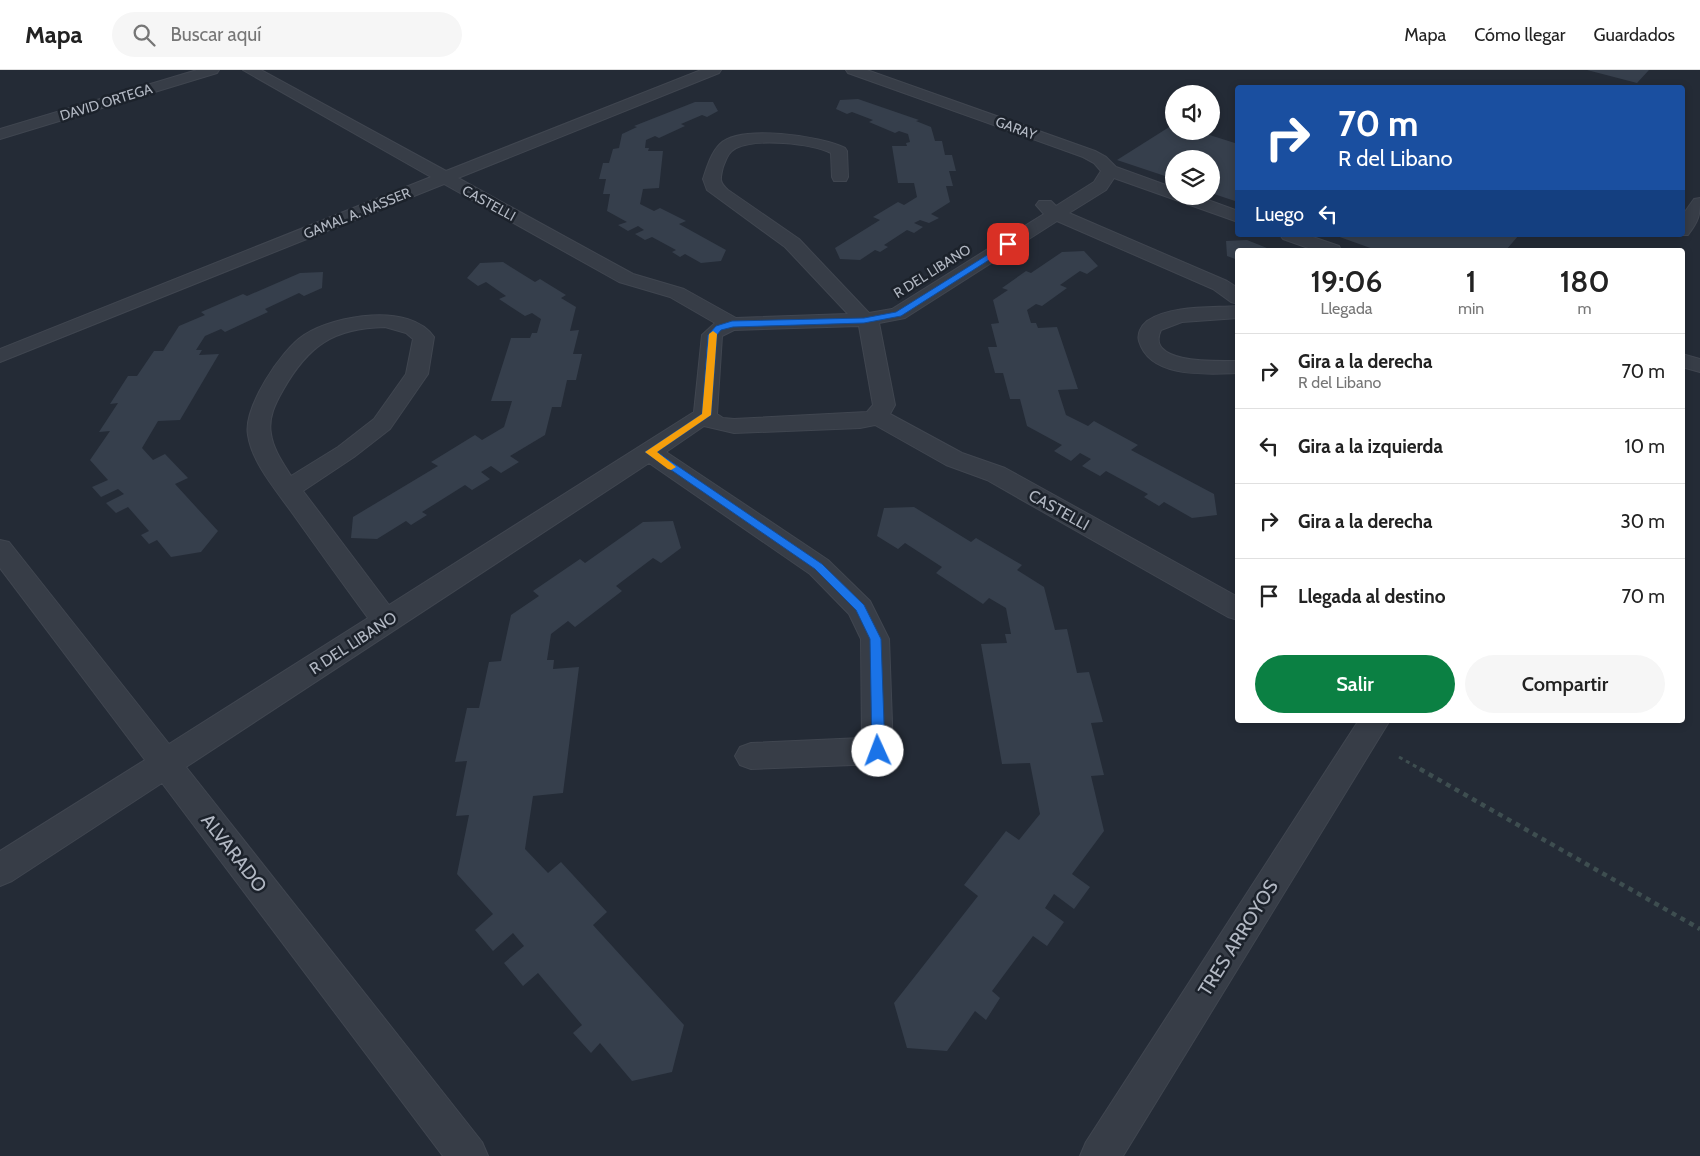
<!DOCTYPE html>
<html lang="es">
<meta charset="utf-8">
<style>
:root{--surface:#fff;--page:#f6f6f6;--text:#222;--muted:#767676;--line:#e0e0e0;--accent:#0b8043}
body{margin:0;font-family:Cabin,sans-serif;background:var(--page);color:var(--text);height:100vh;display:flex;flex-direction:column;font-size:19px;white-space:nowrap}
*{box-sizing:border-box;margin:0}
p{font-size:16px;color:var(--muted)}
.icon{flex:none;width:28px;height:28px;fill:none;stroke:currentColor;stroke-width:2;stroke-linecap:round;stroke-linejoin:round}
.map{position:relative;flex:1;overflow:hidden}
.drawer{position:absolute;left:1235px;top:178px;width:450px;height:475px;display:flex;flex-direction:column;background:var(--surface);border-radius:5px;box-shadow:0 2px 8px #0003}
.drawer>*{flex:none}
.banner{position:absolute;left:1235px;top:15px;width:450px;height:152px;border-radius:5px;box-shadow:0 2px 8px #0003;background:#1a4fa0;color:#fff;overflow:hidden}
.buttons{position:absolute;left:1165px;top:15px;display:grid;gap:10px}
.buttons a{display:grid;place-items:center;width:55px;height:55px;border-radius:50%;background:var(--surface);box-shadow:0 2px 8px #0003;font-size:25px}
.pin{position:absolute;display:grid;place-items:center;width:42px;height:42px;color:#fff;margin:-21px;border-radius:10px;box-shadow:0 2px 8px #0006}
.me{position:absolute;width:55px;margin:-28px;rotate:358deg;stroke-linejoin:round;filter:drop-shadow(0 0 4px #0008)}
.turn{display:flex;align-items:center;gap:18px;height:105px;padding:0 20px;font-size:22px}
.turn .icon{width:65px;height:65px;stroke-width:2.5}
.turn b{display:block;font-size:35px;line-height:42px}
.then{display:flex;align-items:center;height:48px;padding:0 20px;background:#0003;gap:10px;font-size:19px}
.eta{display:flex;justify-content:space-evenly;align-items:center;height:85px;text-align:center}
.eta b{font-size:30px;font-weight:600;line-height:35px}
.cta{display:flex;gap:10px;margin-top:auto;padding:10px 20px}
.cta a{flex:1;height:58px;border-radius:30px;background:var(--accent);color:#fff;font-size:20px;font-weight:600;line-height:58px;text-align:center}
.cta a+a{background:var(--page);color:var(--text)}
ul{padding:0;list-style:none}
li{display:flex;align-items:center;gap:15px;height:75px;padding:0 20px;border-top:1px solid var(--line)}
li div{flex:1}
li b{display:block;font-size:19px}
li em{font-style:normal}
header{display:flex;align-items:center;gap:30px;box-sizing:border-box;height:70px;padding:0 25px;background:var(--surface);border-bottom:1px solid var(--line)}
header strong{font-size:24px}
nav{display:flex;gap:28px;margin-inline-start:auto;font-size:18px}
.search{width:350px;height:45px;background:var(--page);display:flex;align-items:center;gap:12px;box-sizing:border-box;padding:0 18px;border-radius:28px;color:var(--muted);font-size:19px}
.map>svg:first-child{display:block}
</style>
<header>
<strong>Mapa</strong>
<div class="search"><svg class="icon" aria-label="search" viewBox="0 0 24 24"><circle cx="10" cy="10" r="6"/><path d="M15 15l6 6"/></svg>Buscar aquí</div>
<nav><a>Mapa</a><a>Cómo llegar</a><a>Guardados</a></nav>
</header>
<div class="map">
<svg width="1700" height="1086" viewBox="0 0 1700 1086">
<rect width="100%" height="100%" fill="#242b36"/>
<!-- building -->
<path fill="#363f4c" d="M1587,0H1649L1637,13Z
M858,29L919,50L916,51L931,57L935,71H942L945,85H952L956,101H949L953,116H946L950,132L931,144L939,148L929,153L920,150L914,153L923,157L914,163L907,160L884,175L888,177L880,182L875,180L860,190L840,189L835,178L880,150L873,147L898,132L904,135L917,127L914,113H898L892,76H907L906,73L910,72L908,64L899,61L895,63L869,52L873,50L852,42L847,44L836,39L840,30Z
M695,32H713L718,41L707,47L702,45L681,54L685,56L659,68L655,66L646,70L645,78H649L648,81H663L659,118L643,119L640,134L654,141L660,138L686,151L679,154L726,180L721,191L701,193L685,184L680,187L672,182L676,180L652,167L645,170L635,164L644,160L638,156L628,161L618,155L627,152L607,141L610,124H603L606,109H599L603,93H609L613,79L619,78L622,64L637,57L634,56Z
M1174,54V61H1197L1238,74V132L1211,123V89H1174V109L1117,90Z
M1334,165H1519L1506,180H1376Z
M1247,170L1272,180H1238V190L1227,186L1226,171Z
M1084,181L1098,196L1087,204L1080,201L1060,215L1067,218L1042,236L1036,234L1027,240L1031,253H1036L1038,258L1057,257L1078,319L1058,320L1066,345L1088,356L1094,351L1138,375L1131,380L1214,424L1217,445L1192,448L1164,432L1159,436L1144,427L1148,424L1106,401L1100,406L1082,396L1091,389L1080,383L1071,391L1054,381L1062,375L1027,356L1020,329H1010L1003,303H995L988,277H997L991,254L999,253L993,230L1008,220L1002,218L1026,201L1031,203L1062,182Z
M503,192L535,212L540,209L566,225L561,228L576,237L570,261L579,260L573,284H582L576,310H567L561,337H552L545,365L510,386L519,392L501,403L491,396L481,402L490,409L472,420L465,415L422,442L427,445L411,455L406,451L377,469L351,468L353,447L438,396L431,392L475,365L482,370L504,357L512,331H491L511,268H530L532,263H537L541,249L532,243L525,246L499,229L506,226L486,212L478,216L467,208L480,193Z
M323,202L322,218L304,226L299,223L265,239L268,242L225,262L221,259L205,266L196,280H202L199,285L219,284L180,350L158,351L142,378L153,390L165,384L188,408L175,414L218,461L201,482L171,487L157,470L149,474L141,465L149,461L128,437L116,443L106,433L124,424L118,419L101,427L92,417L108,410L90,390L110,361L99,362L118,333L110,334L128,306H137L154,281H163L179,256L205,245L201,242L243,224L247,226L300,203Z
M914,437L971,472L976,468L1022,495L1017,500L1044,517L1055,560L1067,559L1077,603L1089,602L1103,652L1091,653L1104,705L1091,706L1104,761L1072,804L1090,817L1074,839L1054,824L1045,838L1064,852L1047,876L1033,866L992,921L1000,928L986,950L975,941L947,981L907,978L894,933L978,826L964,815L1006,761L1019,770L1040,744L1030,693L1002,694L981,574L1007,573L1005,564H1011L1006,538L989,528L983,534L936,503L942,497L905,473L898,479L877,466L884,438Z
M673,451L681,478L661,493L653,488L616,516L622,521L575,557L568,551L551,564L547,590H554L553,599L579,597L563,723L533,726L525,779L548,803L561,792L607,842L593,855L684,955L672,1002L632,1011L600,973L591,983L573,963L582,955L538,903L523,916L504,893L524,876L513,863L493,881L475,860L493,844L457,804L469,745L456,746L467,691L455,692L467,638H479L489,592L501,591L511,545L539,526L533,521L580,489L585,493L643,452Z"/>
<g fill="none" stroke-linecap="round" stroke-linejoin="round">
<!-- minor casing -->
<g stroke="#404650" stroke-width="2">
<path id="minor" d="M197,0H219L217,3L0,69V59Z
M243,0H261L446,101L701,0H721L719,3L458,108L633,204L684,219L736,248L848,244L785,177L707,120L703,109C707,97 711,83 720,74C740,54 821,66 845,78L847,81L848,107L846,111H834L832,107L831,83C810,73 757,68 736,78C728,82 726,90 723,97C720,109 719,112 728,120L799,169L869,243L892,239L1044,144L1036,135L1039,131H1051L1056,136L1094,112L1101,101L1094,93L1083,87L848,3L846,0H867L1095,81L1106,87L1116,97L1174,118V126H1197L1238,141V152L1114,108L1106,120L1069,143L1227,211L1238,218V234L1231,232L1213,219L1057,151L905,248L879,253L895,335L890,344L962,383L1005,398L1238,527V550L1228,547L987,410L946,395L875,355L860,358L734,363L704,356L666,382L828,490L870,531L889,569L893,681L889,690L878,694L751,699L740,695L735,686L740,677L751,673L862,668L861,569L849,544L810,504L649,393L186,697L482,1072L488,1086H443L162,713L12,811L0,816V781L145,690L0,498V470L9,472L169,674L368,548C343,514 318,479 293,444C277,421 252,393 248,365C243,338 281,280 304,265C335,245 410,232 434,267L428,304L390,359L354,387L303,421L389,535L694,342L702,265L715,253L670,227L619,212L444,114L0,292V279L431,107ZM859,256L873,335L867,342L734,349L723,348L717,344L722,266L734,260ZM385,257L406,263L413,269L406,304L374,349L338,377L291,406C283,393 273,379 271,364C268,348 275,334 283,320C308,276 333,258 385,257Z
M1700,128C1700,146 1699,150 1688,165H1676H1682V146L1694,129Z
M1280,165H1307L1339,176L1341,180H1314L1283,169Z
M1238,236V248L1182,252L1161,260C1144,295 1221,291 1238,291V303C1207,304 1150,309 1139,271C1137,264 1141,256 1147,251C1171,235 1210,238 1238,236Z
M1682,284L1700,289V302L1682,297Z
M1359,650H1390L1123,1086H1080L1086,1072Z"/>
</g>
<!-- path-far1 -->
<path stroke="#3e4e50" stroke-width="3" stroke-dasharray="4 4" stroke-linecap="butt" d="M1399,687L1422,700"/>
<!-- path -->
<path stroke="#3e4e50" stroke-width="4.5" stroke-dasharray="5 5" stroke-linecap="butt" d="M1420,699L1700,859"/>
<!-- minor -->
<use href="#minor" fill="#373d47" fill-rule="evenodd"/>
</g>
<!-- route -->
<path fill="#1a73e8" stroke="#114b97" d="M1008,172L1011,173V176L901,246L864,253L733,257L721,260L717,265L711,345L657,382L822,494L864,535L881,569L885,681L878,686L872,681L870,569L856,540L815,499L645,382L702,344L708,265L716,256L732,251L864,248L896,242Z"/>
<!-- slow -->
<path fill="#f59e0b" d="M713,261L717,264L711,345L657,382L676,397L671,400L668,399L645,382L702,344L709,264Z"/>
<g text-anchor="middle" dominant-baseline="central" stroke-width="5" stroke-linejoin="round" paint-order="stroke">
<!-- far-street labels -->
<g font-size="14" fill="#b2b8c3" stroke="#1c222b">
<text transform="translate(106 32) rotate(-17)">DAVID ORTEGA</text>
<text transform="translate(1016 58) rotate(20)">GARAY</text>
<text transform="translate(489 133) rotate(29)">CASTELLI</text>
<text transform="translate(357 143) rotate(-22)">GAMAL A. NASSER</text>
<text transform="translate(932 201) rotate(-32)">R DEL LIBANO</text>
</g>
<!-- street labels -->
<g font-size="16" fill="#b2b8c3" stroke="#1c222b">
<text transform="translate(1059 440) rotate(29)">CASTELLI</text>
<text transform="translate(353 573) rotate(-33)">R DEL LIBANO</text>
</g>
<!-- near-street labels -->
<g font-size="19" fill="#b2b8c3" stroke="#1c222b">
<text transform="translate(234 783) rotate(52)">ALVARADO</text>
<text transform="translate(1238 868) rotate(-58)">TRES ARROYOS</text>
</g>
</g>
</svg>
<div class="buttons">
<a><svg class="icon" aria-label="sound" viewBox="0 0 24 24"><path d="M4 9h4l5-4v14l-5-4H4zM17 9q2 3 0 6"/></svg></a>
<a><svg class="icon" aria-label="layers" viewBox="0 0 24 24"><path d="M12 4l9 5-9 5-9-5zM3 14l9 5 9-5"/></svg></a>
</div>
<div class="pin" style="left:1008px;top:174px;background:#d93025"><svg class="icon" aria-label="arrive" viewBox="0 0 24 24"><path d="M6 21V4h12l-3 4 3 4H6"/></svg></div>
<svg class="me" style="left:878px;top:681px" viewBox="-20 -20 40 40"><circle r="19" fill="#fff"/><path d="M0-13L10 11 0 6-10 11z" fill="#1a73e8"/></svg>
<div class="banner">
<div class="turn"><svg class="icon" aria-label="right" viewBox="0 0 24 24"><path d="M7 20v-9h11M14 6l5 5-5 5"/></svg><div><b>70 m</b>R del Libano</div></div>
<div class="then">Luego<svg class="icon" aria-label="left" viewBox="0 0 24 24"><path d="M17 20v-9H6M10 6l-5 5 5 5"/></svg></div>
</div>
<section class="drawer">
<div class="eta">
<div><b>19:06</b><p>Llegada</p></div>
<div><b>1</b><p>min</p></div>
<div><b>180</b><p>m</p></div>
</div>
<ul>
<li><svg class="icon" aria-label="right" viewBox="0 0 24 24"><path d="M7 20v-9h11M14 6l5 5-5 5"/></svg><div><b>Gira a la derecha</b><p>R del Libano</p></div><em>70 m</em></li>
<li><svg class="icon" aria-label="left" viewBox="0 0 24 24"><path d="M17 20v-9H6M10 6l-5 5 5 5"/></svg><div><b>Gira a la izquierda</b></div><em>10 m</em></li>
<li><svg class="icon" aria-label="right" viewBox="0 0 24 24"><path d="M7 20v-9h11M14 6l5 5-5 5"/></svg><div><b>Gira a la derecha</b></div><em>30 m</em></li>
<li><svg class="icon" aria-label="arrive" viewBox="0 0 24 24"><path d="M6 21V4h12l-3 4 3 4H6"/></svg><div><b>Llegada al destino</b></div><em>70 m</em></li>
</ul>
<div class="cta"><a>Salir</a><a>Compartir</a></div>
</section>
</div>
